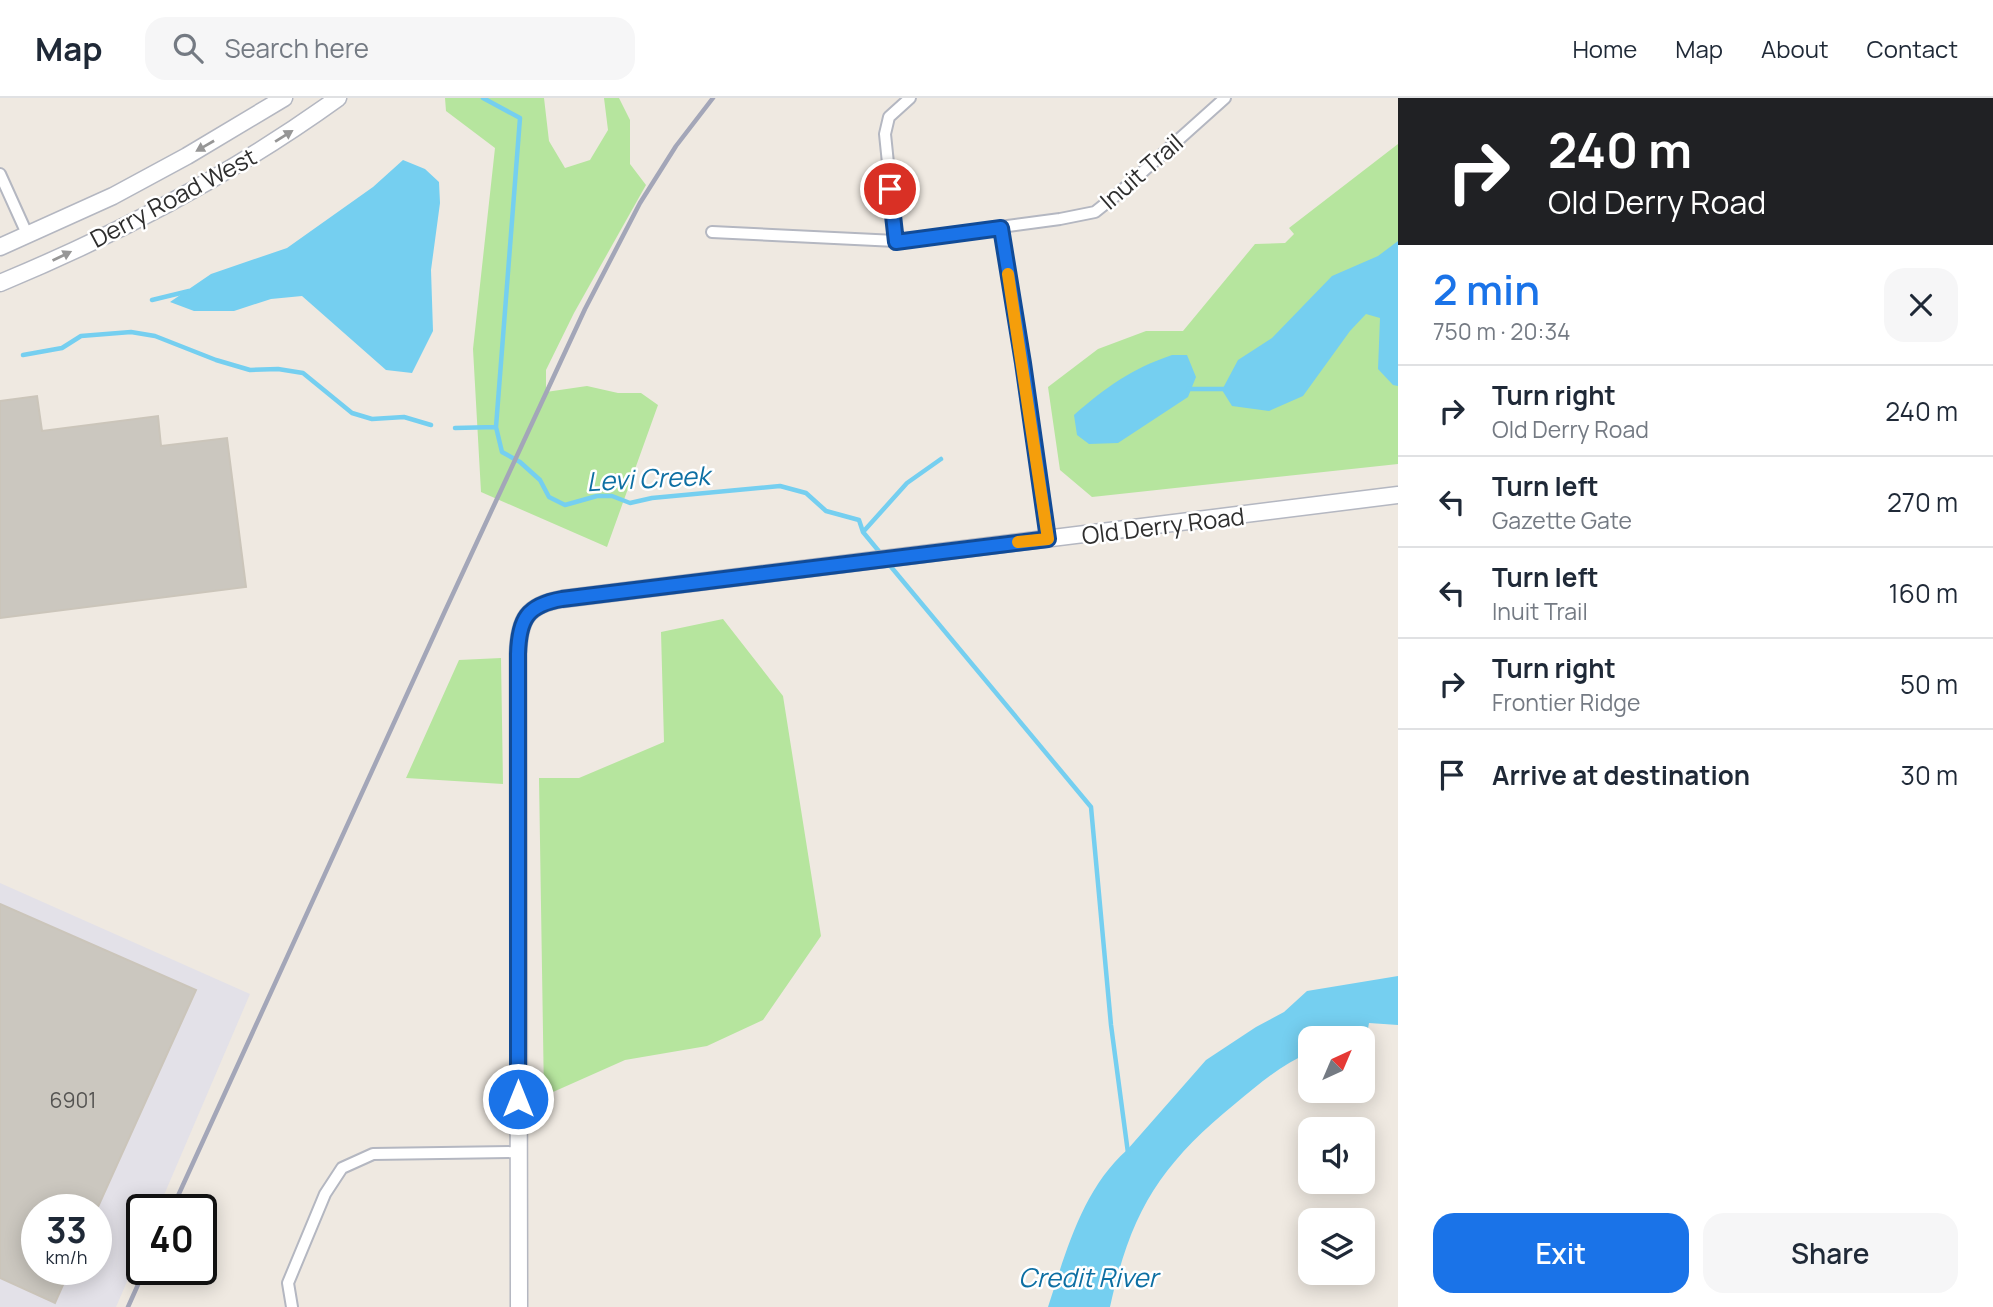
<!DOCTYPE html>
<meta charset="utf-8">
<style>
:root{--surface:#fff;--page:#f6f6f7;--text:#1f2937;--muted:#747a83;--line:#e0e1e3;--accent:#1a73e8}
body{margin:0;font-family:Manrope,sans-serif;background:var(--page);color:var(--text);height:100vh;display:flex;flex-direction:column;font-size:26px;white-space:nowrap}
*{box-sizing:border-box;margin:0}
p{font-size:23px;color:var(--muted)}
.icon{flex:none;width:38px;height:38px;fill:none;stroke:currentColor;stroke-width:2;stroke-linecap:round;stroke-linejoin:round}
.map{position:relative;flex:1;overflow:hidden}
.details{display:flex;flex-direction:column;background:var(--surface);width:595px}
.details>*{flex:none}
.guide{background:#202124;color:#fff;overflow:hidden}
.needle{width:46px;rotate:44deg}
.tools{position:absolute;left:1298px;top:928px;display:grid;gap:14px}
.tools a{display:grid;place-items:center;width:77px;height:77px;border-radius:14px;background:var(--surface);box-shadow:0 4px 18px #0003;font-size:35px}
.speed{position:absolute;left:21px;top:1096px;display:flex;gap:14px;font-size:35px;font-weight:700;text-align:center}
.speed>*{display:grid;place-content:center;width:91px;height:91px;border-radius:50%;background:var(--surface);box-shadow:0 4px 18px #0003;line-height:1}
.speed small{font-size:18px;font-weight:400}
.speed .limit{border:4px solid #111;border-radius:10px;background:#fff;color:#111}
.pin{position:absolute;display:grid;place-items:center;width:60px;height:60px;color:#fff;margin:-30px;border:4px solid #fff;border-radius:50%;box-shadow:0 2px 7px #0007}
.me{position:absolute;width:77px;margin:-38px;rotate:0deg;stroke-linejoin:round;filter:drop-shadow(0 0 5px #0008)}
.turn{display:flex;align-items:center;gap:24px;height:147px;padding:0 35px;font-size:32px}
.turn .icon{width:91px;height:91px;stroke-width:2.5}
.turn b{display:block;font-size:49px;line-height:60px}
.round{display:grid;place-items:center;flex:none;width:74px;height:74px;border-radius:21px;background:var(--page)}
.head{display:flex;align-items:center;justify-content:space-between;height:119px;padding:0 35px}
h1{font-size:42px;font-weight:600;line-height:52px;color:var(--accent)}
.primary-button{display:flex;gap:14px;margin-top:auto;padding:14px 35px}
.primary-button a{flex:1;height:80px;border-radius:21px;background:var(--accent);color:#fff;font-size:28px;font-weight:600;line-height:80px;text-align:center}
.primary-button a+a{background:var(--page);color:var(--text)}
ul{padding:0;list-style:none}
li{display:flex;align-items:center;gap:21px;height:91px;padding:0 35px;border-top:2px solid var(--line)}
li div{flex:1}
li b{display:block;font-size:26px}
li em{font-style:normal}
header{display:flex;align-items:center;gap:42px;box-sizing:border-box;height:98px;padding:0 35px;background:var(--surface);border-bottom:2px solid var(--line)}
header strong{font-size:33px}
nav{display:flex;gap:38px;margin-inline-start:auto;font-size:24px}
.search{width:490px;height:63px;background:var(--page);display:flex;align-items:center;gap:18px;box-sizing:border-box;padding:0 24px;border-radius:21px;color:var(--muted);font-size:26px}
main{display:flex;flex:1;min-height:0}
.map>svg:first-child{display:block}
</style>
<header>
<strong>Map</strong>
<div class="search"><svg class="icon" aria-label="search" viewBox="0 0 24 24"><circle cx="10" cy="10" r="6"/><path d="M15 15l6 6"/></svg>Search here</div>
<nav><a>Home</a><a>Map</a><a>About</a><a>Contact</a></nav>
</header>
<main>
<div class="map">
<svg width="1398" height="1209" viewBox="0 0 1398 1209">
<rect width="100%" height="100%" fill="#efe9e1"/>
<!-- industrial -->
<path fill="#e3e1e8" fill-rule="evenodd" d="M0,785L250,896L158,1111H142V1149L116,1209H0ZM37,1111H96V1171H37Z"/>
<!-- green -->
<path fill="#b6e59e" d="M445,0H544L549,43L565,70L590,62L608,32L604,0H619L630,22V66L646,87L574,215L546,272V294L587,288L618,295H641L658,307L607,449L481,394L473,251L495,50L446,13Z
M1398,46V366L1092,399L1060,372L1048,289L1098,251L1146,233H1183L1255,146L1285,145L1294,136L1289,130Z
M723,521L783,598L821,838L763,922L707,948L625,962L544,998L539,680H579L664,644L661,534Z
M501,560L503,686L406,680L459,562Z"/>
<!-- water -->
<path fill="#75cff0" d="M403,62L425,71L439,84L440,105L431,172L433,233L412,275L386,272L302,198L271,201L234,213H194L170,204L211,176L287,150L373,89Z
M1398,143V288L1393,287L1378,271L1380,220L1366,216L1350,233L1303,298L1269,313L1232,308L1222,292L1238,262L1272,240L1332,178L1378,158Z
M1172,257H1187L1196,279L1188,299L1118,345L1089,346L1077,337L1074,317C1106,289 1131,271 1172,257Z
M1398,878V927L1369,925L1367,936L1363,942V940H1311V954C1282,966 1260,985 1236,1005C1160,1067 1131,1113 1110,1209H1048C1066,1154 1082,1092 1127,1052L1206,962L1256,929L1284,914L1307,893Z"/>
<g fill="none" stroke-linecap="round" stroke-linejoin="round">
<!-- stream -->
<path stroke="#75cff0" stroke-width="4.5" d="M483,0L520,20L496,329L502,354L520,364L540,382L549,399L565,407L597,398H612L630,405L652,400L780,388L806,395L826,413L859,422L863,434L882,457
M152,202L189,193
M23,257L62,250L81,238L131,234L155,238L216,262L250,272L278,271L303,275L352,315L372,321L404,319L431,327
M1188,291H1224
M455,330L496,329
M863,434L907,385L941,361
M887,464L1091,709L1111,927L1128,1055"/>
</g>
<!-- building -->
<path fill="#cbc7bf" stroke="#cbc5ba" stroke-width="2" d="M37,298L42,333L158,318L161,348L227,340L246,489L0,520V303Z
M0,806L196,892L97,1111H37V1171H70L55,1205L0,1180Z"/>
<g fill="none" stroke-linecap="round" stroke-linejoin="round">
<!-- street casing -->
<g stroke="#b4b7c1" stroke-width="14">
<path id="street" d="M0,76L28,138
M1001,129L1023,265L1048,441
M712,134L896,143L1060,121L1095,114L1119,95L1225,0
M896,143L885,36L889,19L910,0
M292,1209L288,1185L325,1096L342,1070L373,1056L518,1054"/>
</g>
<!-- secondary casing -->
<g stroke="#b4b7c1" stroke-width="19">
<path id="secondary" d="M0,149L113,98L187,58L284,0
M0,185C118,136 234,75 338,0
M519,1209L518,556C519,521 527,507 562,501L1398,397"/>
</g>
<!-- street -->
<use href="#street" stroke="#fff" stroke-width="10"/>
<!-- secondary -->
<use href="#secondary" stroke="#fff" stroke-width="16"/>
<!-- rail -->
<path stroke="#a3a6b8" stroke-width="4.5" d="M172,1111L445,513L585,211L640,105L676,48L713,0
M128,1209L145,1171"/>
</g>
<!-- one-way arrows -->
<defs><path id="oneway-solid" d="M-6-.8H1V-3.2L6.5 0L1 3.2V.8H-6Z" transform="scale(1.75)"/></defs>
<g fill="#969696">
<use href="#oneway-solid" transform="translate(284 38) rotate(-32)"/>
<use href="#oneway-solid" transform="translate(205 48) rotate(150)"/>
<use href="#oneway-solid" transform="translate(62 158) rotate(-26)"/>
</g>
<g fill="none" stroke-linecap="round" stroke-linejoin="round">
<!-- route casing -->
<g stroke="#114b97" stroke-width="18">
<path id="route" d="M518,1001V556C519,521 527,507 562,501L1048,441L1023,265L1001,130L896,144L890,91"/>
</g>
<!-- route -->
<use href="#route" stroke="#1a73e8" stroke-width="12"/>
<!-- slow -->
<path stroke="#f59e0b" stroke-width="12" d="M1008,176L1048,441L1018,444"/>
</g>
<g text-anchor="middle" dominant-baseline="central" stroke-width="5" stroke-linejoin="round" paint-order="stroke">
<!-- number labels -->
<g font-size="21" fill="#555452">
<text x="73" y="1002">6901</text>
</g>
<!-- street labels -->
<g font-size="24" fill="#2e2e2e" stroke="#fff">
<text transform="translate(1141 73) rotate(-41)">Inuit Trail</text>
<text transform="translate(173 99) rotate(-28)">Derry Road West</text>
<text transform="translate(1163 427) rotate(-7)">Old Derry Road</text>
</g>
<!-- water labels -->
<g font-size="26" font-style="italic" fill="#0d6fa3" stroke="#fff">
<text transform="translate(648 380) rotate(-3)">Levi Creek</text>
<text x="1088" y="1179">Credit River</text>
</g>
</g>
</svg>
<div class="tools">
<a><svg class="needle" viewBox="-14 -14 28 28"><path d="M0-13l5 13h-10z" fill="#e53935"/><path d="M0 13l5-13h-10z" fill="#747a83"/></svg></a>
<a><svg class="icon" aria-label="sound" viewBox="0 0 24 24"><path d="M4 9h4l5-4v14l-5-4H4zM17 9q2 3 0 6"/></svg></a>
<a><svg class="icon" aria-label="layers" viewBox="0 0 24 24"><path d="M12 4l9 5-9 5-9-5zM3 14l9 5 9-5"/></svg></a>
</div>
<div class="speed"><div>33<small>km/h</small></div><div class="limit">40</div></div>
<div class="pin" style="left:890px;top:91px;background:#d93025"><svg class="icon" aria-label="arrive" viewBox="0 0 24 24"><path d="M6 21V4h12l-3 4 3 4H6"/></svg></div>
<svg class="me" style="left:518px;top:1001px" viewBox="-20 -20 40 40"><circle r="17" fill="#1a73e8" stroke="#fff" stroke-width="3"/><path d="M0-11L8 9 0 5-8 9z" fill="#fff"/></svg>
</div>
<section class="details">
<div class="guide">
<div class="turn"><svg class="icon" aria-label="right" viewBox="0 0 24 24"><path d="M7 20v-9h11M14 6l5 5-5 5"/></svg><div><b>240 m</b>Old Derry Road</div></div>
</div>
<div class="head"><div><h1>2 min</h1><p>750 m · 20:34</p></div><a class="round"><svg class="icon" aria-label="close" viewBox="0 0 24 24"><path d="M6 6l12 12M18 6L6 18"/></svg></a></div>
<ul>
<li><svg class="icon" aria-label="right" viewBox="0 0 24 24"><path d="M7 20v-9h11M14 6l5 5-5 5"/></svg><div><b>Turn right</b><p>Old Derry Road</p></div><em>240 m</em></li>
<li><svg class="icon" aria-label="left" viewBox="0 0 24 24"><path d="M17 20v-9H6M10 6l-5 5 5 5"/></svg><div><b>Turn left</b><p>Gazette Gate</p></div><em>270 m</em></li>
<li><svg class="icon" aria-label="left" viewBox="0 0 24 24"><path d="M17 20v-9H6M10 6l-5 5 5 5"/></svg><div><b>Turn left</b><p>Inuit Trail</p></div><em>160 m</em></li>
<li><svg class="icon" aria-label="right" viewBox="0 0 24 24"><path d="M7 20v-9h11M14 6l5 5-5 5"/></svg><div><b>Turn right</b><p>Frontier Ridge</p></div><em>50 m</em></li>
<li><svg class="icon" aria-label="arrive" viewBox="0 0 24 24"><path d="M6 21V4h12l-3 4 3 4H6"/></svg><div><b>Arrive at destination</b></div><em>30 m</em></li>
</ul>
<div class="primary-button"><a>Exit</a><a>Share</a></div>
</section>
</main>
